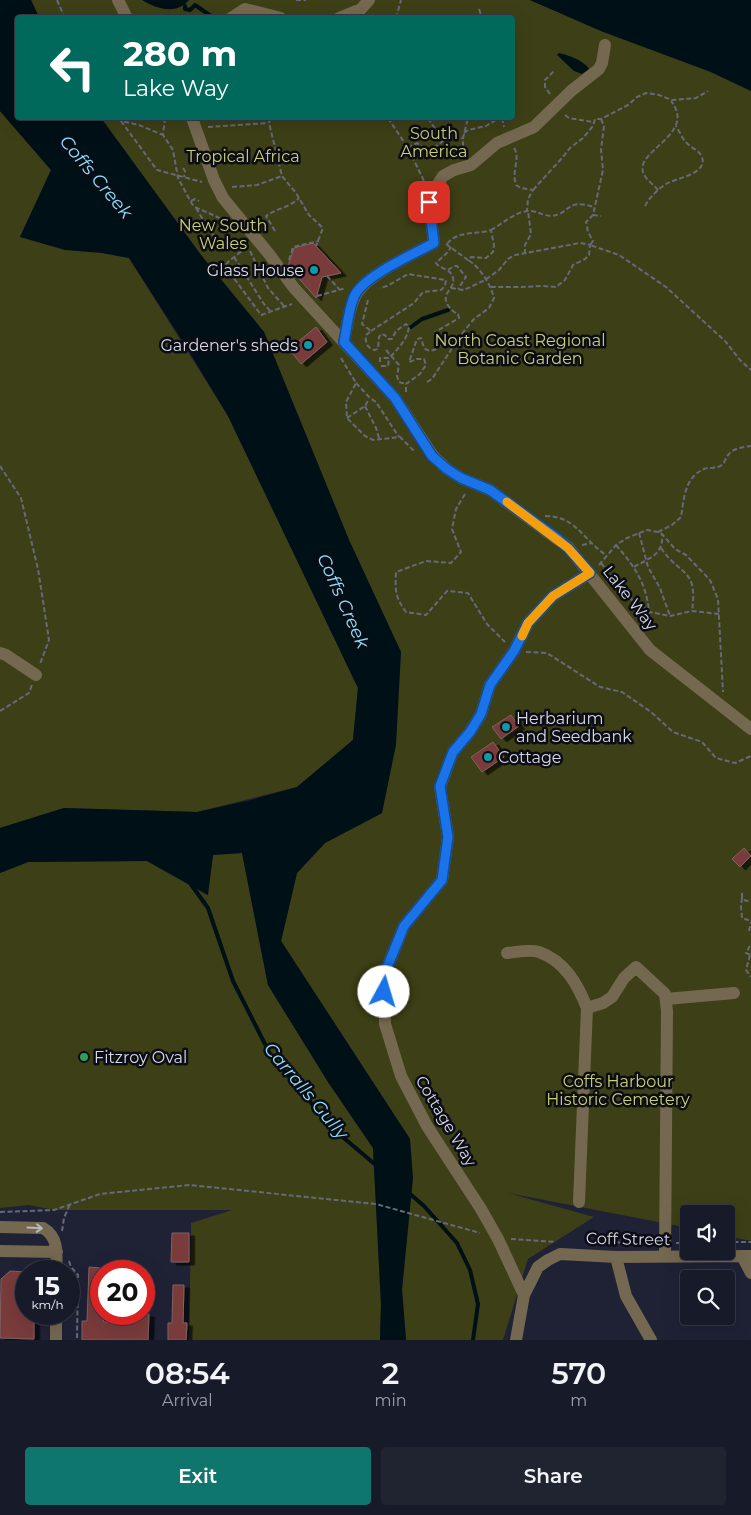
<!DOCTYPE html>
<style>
:root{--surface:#171a28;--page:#202330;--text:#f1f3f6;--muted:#9ea1a8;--line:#363845;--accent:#0f766e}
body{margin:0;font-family:Montserrat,sans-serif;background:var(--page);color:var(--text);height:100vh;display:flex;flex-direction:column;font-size:19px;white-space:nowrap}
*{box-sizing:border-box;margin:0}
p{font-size:16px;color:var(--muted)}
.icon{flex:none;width:28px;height:28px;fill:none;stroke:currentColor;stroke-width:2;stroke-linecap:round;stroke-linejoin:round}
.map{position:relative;height:1340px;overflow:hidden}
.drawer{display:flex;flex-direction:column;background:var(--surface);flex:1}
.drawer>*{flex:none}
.top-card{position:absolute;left:15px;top:15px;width:500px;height:105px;border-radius:5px;box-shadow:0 5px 20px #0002,0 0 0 1px var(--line);background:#00695c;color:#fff;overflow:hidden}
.buttons{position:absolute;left:680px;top:1205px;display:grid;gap:10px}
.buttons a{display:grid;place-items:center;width:55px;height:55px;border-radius:5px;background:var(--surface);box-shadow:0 5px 20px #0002,0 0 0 1px var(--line);font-size:25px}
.speed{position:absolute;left:15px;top:1260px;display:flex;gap:10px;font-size:25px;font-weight:700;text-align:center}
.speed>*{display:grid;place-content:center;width:65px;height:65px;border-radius:50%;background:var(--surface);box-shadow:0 5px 20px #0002,0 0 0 1px var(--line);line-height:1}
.speed small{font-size:12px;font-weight:400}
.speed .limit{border:8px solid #d22;background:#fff;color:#111}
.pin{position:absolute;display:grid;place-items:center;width:42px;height:42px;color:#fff;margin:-21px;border-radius:10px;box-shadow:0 2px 8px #0006}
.me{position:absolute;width:55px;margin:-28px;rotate:6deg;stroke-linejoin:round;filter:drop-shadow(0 0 4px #0008)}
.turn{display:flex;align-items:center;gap:18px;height:105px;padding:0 25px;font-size:22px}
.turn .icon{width:65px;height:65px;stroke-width:2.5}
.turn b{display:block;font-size:35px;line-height:42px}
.eta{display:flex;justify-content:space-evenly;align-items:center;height:85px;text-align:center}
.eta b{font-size:30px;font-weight:600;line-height:35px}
.primary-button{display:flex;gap:10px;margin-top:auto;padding:10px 25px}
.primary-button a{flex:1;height:58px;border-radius:5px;background:var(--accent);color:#fff;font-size:20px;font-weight:600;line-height:58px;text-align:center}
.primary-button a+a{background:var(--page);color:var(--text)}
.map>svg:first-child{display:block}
</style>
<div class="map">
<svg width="751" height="1340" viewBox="0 0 751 1340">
<defs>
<filter id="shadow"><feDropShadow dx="5.5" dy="3" stdDeviation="0" flood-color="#0009"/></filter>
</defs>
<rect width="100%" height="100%" fill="#1f2235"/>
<!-- green -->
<path fill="#3d3f16" d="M31,0H530L601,31L711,72L751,91V1241L726,1236V1214H689V1228L508,1193L594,1217L528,1259L503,1340H406L402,1290L410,1139L281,941L297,873L325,843L382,813L401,652L349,540L264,332L201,255L101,118H512V18H39Z
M0,111L51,170L20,237L129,258L228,416L358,688L353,740L297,787L197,812L64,808L0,828Z
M242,853L268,985L328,1082L373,1148L381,1304L380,1340H189L191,1223L232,1210H54L29,1205L0,1208V873L28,862L147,861L207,895L213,855Z"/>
<!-- water -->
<path fill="#001017" d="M0,0H31L39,17L18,18V118H101L201,255L264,332L349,540L401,652L396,745L382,813L325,843L297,873L281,941L410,1139L413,1178L402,1290L406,1340H380L381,1304L373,1148L328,1082L268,985L242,853L213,855L208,895L147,861L28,862L0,873V828L64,808L197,812L247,801L297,787L353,740L358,688L228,416L187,348L129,258L102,253L65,250L20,237L51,170L0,111Z
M142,0H189C177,15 156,9 142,0Z
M530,0H751V91L711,72L601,31Z
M559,53C568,55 585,61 589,69L582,74L574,71L557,55Z"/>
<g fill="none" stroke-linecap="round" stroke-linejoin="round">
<!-- stream -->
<path stroke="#001017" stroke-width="4" d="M185,6V9L190,10L195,5L214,18
M411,327L422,319L448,310
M190,883L208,908L233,981L270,1054L332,1128L377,1166
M409,1193L424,1206L457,1243L470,1270L478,1304L473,1340"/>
</g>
<!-- building -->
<path fill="#7a3b3b" stroke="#7f6362" filter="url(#shadow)" d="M313,243L341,273L322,277L316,298L288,266L294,248Z
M316,327L327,342L301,364L289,349Z
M511,715L519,726L501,739L492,727Z
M493,742L504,757L482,772L471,757Z
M744,848L751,856L740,867L732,859Z
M172,1233H189V1262H171Z
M89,1267L101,1268V1314L104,1322H127V1314H149L148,1340H82V1321H87Z
M10,1271L26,1272V1314H34V1339L0,1338L1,1279Z
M173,1285H184L183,1323H187L186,1340H168V1323H172Z"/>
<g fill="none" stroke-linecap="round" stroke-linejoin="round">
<!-- path -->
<path stroke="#666979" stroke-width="2" stroke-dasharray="5 2.5" stroke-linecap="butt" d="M57,0L65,18
M296,0H306
M479,9L482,18
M396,18L401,0
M550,94L545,87V80L555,70
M565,115L569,118L593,122
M118,118L121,121L139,125L163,135
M165,118L163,135L173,150L178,178L192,204L195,207L224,220
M270,118L269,123L282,176L296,193L309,215L323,228L316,246
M388,118L408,148L425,183
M428,118L443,141
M502,118L504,127
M601,119L604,126L601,150L603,170L593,215L586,222L588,232L593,241L590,245L619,255L666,287L725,341L740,360L751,370
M121,121L157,170L202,182
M208,127L268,123
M464,133L468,130L486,126L499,118
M408,148L417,143L424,149L431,150L443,141L463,138
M514,148C521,158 511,171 516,185L521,188L533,190L528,199L527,211
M463,154V138L468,118
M183,168L185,171L184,177
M232,187L257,185L282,176
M533,190L562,158L570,148L583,138L593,126L595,119H601L628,105L637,97L646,93L659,95L672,100L696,98L708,91
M658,190C654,185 645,179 643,172C636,150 697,134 671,101
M191,201L195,199L199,201
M645,206C649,198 658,189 666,184C675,178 711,174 701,155C698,150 693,149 689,145C683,141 680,132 676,126
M196,208L208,228L221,245L225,246L241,240
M593,215L601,216
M491,230C502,224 516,211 529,211C537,211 544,216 551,216C571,214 565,198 594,207
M275,231L266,216C277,208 289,208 299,198
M446,244L468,260L471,257L486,258L493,252L494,245L491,230C476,235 458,230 447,244
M247,247L229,261L225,266L261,315L292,304
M250,251L268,288L284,306
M525,254V245L531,234L528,211
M234,257L264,304L271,312
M289,260L293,247L319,241
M448,270L454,266H457L466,277L458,289
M327,276L339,289
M451,288L464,290L485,280L499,270L508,259L515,255L580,243L590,245L589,255L585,259L573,265L565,280L556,287L543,286L521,287H490
M317,296L346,288
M368,300L362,324L371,331L366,335C365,342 367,348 374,350L378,349L379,337L381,334L385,335L388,339H392L396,331L406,324L409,327C407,340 398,349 389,358H380V363
M371,331L414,303L423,292L441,290L445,286L446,280L408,274L387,286L380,288
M386,350L399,365L397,376L399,382L406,384
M341,358L356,383L346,402L347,418L365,436L373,440L400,437L414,451
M381,366H388L389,358
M427,382L432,379L460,336L474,319L489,308L494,298C491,285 480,267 468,260
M356,383L370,398L376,402L399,437
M406,392V384L420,374L426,365L424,359H417L409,362L417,339L421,338L424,348C429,352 434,351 439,347L440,343L434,336L435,332L459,318L458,314C452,312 444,303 446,296C448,289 455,286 453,278C451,268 441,270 436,263L448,252L451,247
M365,406L376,428L379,438
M347,418L365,406L369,399
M0,466L21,498L38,569L49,640L40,664
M465,494L456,509L452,529L461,552L451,563L426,561L396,572C395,590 395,597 406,612L426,615L447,591L468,593L487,624L505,642
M545,516C576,516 583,540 606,555
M658,532L672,525L681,517C684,499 684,478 704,469C709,467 715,469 720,466C725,464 725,458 729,454C733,448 744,447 751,446
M639,533L648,567L660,588L670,616
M582,545L592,543
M616,545C639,571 651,592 649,628
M661,548C681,577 698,568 692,611
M601,563L632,600L650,612L670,616L692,611L719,614
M599,565L616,545L627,538L647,530L658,532L662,534L675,549L686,555L710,580L718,599L723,692
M634,567C649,558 664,555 662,534
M526,652L547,653L600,687L622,692L651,712L673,732L702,742L716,758L735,763L751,756
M0,711L29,693L32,685
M742,893V898L746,901L751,900
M742,898L741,907L742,918L748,920L751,919
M749,931L751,922
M750,946L746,953L751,955
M750,955L746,970L751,977
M0,1212L54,1210L100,1194L189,1185L376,1204L480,1233
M62,1231L64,1218L70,1204
M511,1239L556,1242
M586,1242L654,1243
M726,1242H751
M676,1243H689
M69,1261L71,1267L78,1275L77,1340"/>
<!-- minor -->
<path stroke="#756850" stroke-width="12" d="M118,0L127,18
M231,18L245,9L281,18
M339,18L361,9L369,0
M192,118L214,180L223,198L269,254L294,288L395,398L433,456L447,469L461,478L490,490L568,547L650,650L751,729
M344,341C347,328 349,305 357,293C368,274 414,254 434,243L429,202L433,192L443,176L454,170L471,165L497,143L534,127L571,91L599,69L602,63L605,45
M0,653L6,655L36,675
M507,953C517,952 530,949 539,952C565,961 578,985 587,1008
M666,999L734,993
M579,1202L587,1008L603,1003L612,997L624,978L636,967L665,994L667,1011L665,1256
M0,1227L43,1228C59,1237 57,1255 56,1271
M0,1251L57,1252
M742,1256L751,1273
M616,1257L626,1296L651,1340
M524,1295L498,1239L481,1209L427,1126L401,1076L385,1024L384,975L404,926L442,880L448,837L440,787L453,752L470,732L481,714L490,685L514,651L528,623L553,596L590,573
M56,1340V1314
M516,1340L524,1295L538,1267L548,1260L560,1254L616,1257L751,1256"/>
</g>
<!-- one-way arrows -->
<defs><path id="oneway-shaft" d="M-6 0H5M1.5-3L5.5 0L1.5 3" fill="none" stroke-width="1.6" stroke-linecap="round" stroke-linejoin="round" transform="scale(1.25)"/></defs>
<use stroke="#b9b7b9" href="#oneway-shaft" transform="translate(35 1228) rotate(3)"/>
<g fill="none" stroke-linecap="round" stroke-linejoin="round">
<!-- route casing -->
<g stroke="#114b97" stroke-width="12">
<path id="route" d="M384,992V975L404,926L442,880L448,837L440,786L453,752L470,732L481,714L490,685L514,651L528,623L553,596L590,573L568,548L558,539L490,490L461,478L447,469L432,456L395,398L344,342C347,328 349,304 356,293C368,274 414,254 434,243L429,202"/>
</g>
<!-- route -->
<use href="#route" stroke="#1a73e8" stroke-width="9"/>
<!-- slow -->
<path stroke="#f59e0b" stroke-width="9" d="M507,502L568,548L590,573L553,596L528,623L522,636"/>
</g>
<!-- markers -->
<g fill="#0f9aa8" stroke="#0b0c14" stroke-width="2">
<circle cx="314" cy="270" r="5"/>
<circle cx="308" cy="345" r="5"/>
<circle cx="506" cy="727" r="5"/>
<circle cx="488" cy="757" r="5"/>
</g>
<circle fill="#2e9e5b" stroke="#0b0c14" stroke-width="2" cx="84" cy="1057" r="5"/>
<g text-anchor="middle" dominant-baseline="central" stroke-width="5" stroke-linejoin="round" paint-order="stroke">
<!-- park labels -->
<g font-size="16" fill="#cad173" stroke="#0b0c14">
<text x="434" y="133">South<tspan x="434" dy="18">America</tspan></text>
<text x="243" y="156">Tropical Africa</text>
<text x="223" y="225">New South<tspan x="223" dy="18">Wales</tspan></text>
<text x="520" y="340">North Coast Regional<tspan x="520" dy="18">Botanic Garden</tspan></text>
<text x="618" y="1081">Coffs Harbour<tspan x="618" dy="18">Historic Cemetery</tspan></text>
</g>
<!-- poi labels -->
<g font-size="16" fill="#d6d9e6" stroke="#0b0c14" text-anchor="start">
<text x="304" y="270" text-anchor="end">Glass House</text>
<text x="298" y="345" text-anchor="end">Gardener's sheds</text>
<text x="516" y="718">Herbarium<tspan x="516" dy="18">and Seedbank</tspan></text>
<text x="498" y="757">Cottage</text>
<text x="94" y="1057">Fitzroy Oval</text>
</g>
<!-- street labels -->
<g font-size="16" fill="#d6d9e6" stroke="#0b0c14">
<text transform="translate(630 598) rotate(52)">Lake Way</text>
<text transform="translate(446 1121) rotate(59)">Cottage Way</text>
<text transform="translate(628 1239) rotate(1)">Coff Street</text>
</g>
<!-- water labels -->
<g font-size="18" font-style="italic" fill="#8ae2ff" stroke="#0b0c14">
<text transform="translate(96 177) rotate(50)">Coffs Creek</text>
<text transform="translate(343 601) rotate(66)">Coffs Creek</text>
<text transform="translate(306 1091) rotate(50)">Carralls Gully</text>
</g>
</g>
</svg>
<div class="buttons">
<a><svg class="icon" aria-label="sound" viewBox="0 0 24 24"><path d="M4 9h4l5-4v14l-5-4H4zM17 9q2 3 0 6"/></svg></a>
<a><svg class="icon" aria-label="search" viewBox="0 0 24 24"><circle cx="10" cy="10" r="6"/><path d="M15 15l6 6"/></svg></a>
</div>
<div class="speed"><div>15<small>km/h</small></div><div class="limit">20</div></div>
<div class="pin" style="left:429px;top:202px;background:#d93025"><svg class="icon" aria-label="arrive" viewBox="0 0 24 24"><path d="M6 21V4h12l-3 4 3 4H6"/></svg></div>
<svg class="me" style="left:384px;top:992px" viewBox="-20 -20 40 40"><circle r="19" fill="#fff"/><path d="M0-13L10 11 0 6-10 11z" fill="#1a73e8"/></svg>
<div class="top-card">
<div class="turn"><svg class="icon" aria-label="left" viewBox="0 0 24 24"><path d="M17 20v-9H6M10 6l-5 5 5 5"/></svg><div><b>280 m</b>Lake Way</div></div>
</div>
</div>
<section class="drawer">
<div class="eta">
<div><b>08:54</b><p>Arrival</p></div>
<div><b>2</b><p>min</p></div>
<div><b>570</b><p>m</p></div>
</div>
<div class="primary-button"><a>Exit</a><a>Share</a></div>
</section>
